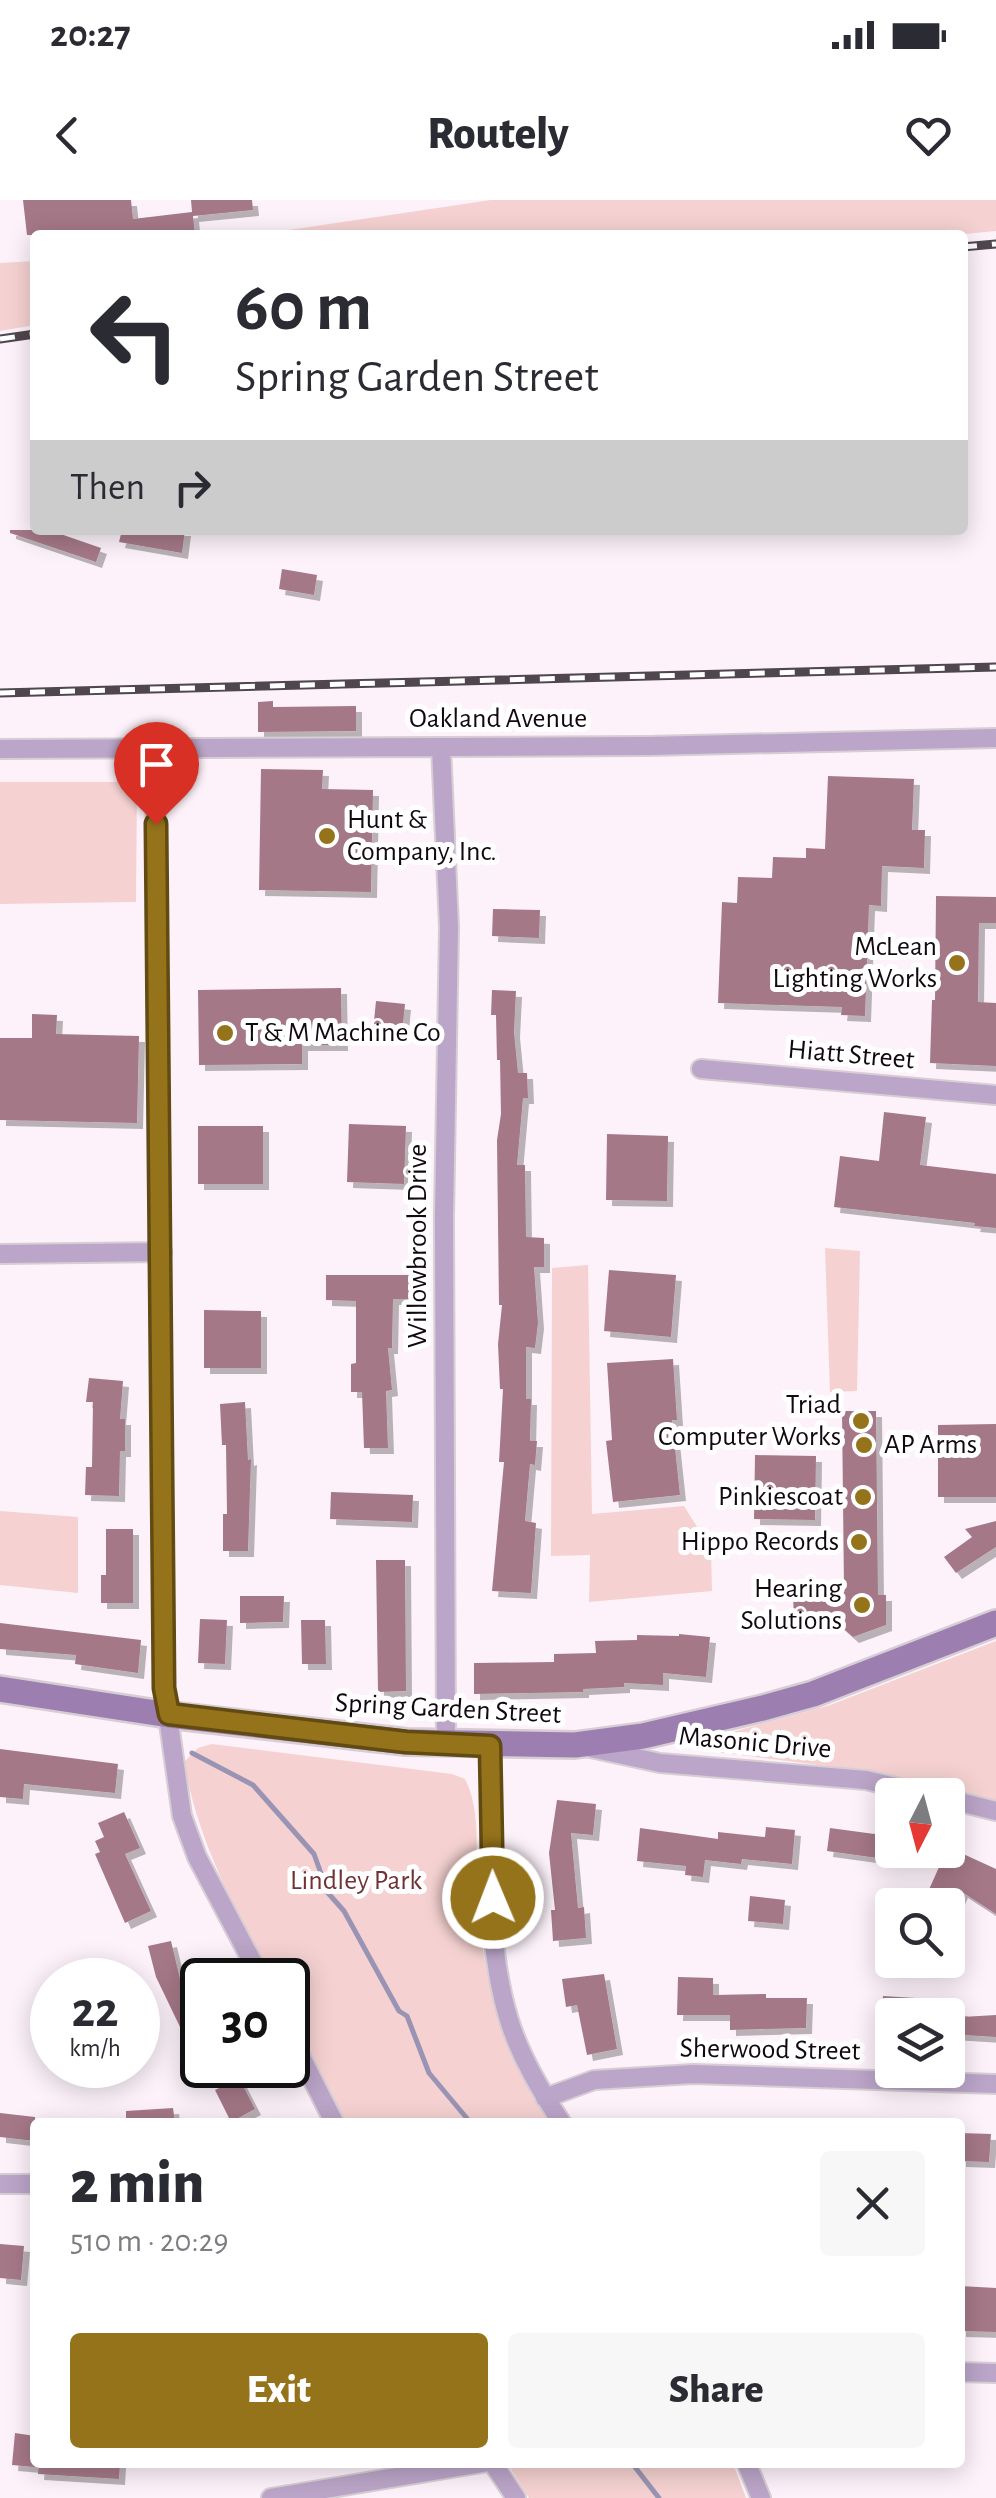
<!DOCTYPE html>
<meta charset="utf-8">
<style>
:root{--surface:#fff;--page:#f7f7f7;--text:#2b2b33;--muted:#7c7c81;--accent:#95731b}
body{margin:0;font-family:"Alegreya Sans",sans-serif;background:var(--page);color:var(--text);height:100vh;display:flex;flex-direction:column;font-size:38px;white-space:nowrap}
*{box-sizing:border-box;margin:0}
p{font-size:32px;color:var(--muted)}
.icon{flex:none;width:55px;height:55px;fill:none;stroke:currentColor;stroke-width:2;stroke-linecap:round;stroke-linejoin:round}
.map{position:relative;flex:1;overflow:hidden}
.side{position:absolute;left:30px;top:1918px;width:935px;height:350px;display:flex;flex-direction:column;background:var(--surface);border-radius:10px;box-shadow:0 5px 25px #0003}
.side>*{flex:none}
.banner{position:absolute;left:30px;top:30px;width:938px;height:305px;border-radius:10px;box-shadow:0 5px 25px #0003;background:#fff;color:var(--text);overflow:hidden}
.needle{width:65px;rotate:186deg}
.controls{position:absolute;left:875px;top:1578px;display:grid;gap:20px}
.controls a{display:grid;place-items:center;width:90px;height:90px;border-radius:10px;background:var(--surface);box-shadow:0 5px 25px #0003;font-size:50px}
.speed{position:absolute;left:30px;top:1758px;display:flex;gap:20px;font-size:50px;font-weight:700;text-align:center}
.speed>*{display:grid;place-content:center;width:130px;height:130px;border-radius:50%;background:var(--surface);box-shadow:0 5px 25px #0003;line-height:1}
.speed small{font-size:25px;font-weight:400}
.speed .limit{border:5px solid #111;border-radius:15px;background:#fff;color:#111}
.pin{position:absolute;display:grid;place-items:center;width:85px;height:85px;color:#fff;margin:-102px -42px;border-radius:50% 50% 50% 0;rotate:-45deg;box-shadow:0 0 10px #0007}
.pin .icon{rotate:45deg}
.me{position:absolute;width:110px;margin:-55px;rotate:359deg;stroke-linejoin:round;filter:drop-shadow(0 0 8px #0008)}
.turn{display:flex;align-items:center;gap:35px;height:210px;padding:0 40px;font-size:45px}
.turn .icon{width:130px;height:130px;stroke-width:2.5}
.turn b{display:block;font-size:70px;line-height:85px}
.then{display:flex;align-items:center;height:95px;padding:0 40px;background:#0003;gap:20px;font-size:38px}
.round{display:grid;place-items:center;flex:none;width:105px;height:105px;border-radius:10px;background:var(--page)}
.headline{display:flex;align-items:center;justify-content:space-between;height:170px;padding:0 40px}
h1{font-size:60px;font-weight:800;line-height:75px}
.action{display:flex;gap:20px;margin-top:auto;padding:20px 40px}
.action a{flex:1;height:115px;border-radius:10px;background:var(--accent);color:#fff;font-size:40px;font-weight:800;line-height:115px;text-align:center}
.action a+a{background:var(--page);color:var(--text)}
.status{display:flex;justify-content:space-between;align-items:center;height:70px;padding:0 50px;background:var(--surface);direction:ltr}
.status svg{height:28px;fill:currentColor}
header{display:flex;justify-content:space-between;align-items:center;height:130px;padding:0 40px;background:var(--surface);font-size:45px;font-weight:800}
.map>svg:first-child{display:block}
</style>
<div class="status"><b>20:27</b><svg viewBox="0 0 49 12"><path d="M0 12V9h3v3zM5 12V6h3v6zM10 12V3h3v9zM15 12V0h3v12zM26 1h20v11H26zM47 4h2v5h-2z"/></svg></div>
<header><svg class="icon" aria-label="back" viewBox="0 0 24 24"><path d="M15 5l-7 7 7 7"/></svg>Routely<svg class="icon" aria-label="heart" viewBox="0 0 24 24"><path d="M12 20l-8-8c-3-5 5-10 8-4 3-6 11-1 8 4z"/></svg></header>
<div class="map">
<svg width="996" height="2298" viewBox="0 0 996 2298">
<defs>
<filter id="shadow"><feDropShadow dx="6" dy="6" stdDeviation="0" flood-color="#0004"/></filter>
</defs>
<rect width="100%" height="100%" fill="#fdf2fa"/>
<!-- green -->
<path fill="#f5d2d1" d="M491,0H996V31L954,35H255Z
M35,61V125L0,131V63Z
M0,582H137L136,702L0,704Z
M825,1048L860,1051L857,1191L830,1192Z
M588,1065L592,1314L684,1306L711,1349L712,1391L589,1402L590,1355L551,1356L552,1068Z
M0,1311L78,1317V1393L0,1385Z
M996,1441V1601L866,1571L700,1550L697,1542L830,1505Z
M212,1544L452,1574L465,1579C483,1614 474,1660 477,1699C482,1779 506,1855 549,1922H346L288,1810V1780H272C235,1709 198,1642 184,1562L198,1548Z
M507,2263H733L746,2298H529Z"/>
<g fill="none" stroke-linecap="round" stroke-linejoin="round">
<!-- stream -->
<path stroke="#9a94b4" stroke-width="5" d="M192,1553L253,1585L314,1654L328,1693L344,1711L399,1811L407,1816L429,1873L470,1922
M631,2262L659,2298"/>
</g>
<!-- building -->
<path fill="#a57887" filter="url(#shadow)" d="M23,0H131L133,19L192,12L191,0H252L253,10L193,16L195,35H27Z
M10,330H49L101,348L96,362L10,333Z
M122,330H185L182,353L119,342Z
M282,369L317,375L314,395L279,389Z
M273,501V507L356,506V531L258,532V502Z
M261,569L323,570L322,589L373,590L371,692L259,690Z
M828,576L914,579L912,630H925L924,668L882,666L881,706L869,705L865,816L841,815L842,807L718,803L722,702L737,703L738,677L772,678L773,657L806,658V648L825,649Z
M936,696L996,697V723H979L978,802L996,803V866L930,863L932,800H935Z
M493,709L540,710L539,738L492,736Z
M341,788L342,845H302V864L199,865L198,790Z
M492,790L516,791L514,832L518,873H527L528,898H523L517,965H525L526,1037L544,1038V1067H534L538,1123L535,1148L526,1147V1199H531L530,1241H537L535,1265L530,1264L525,1321L536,1323L531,1393L492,1391L504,1262H499L503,1189H500L498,1144L502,1105H499L497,940L501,914L500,860H497L496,815H491Z
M376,801L405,804L402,834L373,831Z
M32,814L57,815L56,834L139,836L137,923L0,920V838H32Z
M884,912L926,917L920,965L996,974V1028L974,1026L975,1023L834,1007L840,956L879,961Z
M349,924L406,926L404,984L347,982Z
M198,926H263V984H198Z
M607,934L668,936L667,1001L606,1000Z
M609,1070L676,1075L671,1137L604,1131Z
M326,1075H413V1099H393L392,1148H388L392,1190L386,1191L388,1248H364L362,1192H351V1164L356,1163V1101L326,1100Z
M204,1110L261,1111V1168H204Z
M673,1159L677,1220H672L680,1295L613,1302L606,1241L612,1240L607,1163Z
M89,1178L123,1181L120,1219H125V1251H120L119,1296L85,1295L86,1267H92L93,1202H86Z
M245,1202L248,1260L251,1259L248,1351H223V1314H227L226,1245H222L220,1204Z
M842,1211H876L878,1395H886V1425L853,1437L836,1422L794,1424L793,1392L844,1390Z
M996,1224V1297H938V1225Z
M755,1255L816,1256L815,1320L754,1319Z
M331,1292L413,1295L412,1322L330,1319Z
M996,1321V1347L956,1373L944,1357L972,1337L965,1329Z
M106,1329H133V1403H101V1375H106Z
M376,1360H405L406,1491L378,1492Z
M240,1396H284L283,1422L240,1423Z
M200,1419L227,1420L225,1464L198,1463Z
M301,1420H325L326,1464H302Z
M0,1423L141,1440L138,1473L75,1464L76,1455L0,1449Z
M679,1434L710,1437L706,1477L663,1473V1485L624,1483V1487L583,1489V1492L474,1494V1463L554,1462V1454L596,1453L595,1441L637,1440V1435L679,1436Z
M0,1549L118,1564L115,1593L24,1584L23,1599L0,1597Z
M557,1600L596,1604L593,1635L571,1633L578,1708L584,1707L586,1738L553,1741L551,1710H555L549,1653Z
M124,1612L140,1648L125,1654L151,1711L125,1723L95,1654L100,1652L95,1641L104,1637L98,1623Z
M766,1627L795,1630L792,1664L742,1659L741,1664L705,1660L703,1677L685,1675L686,1666L637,1661L640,1628L718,1639V1632L765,1637Z
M830,1628L889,1636L885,1659L827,1651Z
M948,1647L996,1669V1714L962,1692L955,1707L927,1694Z
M750,1696L785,1700L783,1724L748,1721Z
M171,1741L181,1783L190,1780L202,1808V1862L191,1865L181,1829L156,1777L148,1746Z
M604,1774L617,1849L587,1855L577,1805L566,1807L562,1779Z
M678,1777L713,1778V1795L766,1794V1798H807L806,1828L730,1830V1815H677Z
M883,1796L916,1798L915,1815H882Z
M948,1809L962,1810V1817L996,1815V1837L948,1834Z
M239,1878L255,1909L231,1922L215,1890Z
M173,1908L175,1922H126V1911Z
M0,1913L35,1917V1941L0,1937Z
M960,1933L991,1934L989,1962L960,1961Z
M0,2044L24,2046L21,2080L0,2078Z
M960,2086L996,2088V2132L960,2131Z
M15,2233L35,2236V2267L12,2265Z
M39,2262H120L119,2279L38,2274Z"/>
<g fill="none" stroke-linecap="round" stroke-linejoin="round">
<!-- minor casing -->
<g stroke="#d7cdd5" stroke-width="22">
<path id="minor" d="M441,547L449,727L444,1017L446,1545
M0,549L648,546L996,538
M155,549L164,1488L182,1616L197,1657L262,1780
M701,869L996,895
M0,1054L162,1052
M490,1546C492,1633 483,1737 509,1820C520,1856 541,1891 561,1922
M591,1548L660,1563L866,1580L929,1595
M948,1599L996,1611
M288,1831L334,1922
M545,1898L594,1880L693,1874L996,1884
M0,1984H35
M960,2172L996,2173
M492,2262L516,2298
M746,2262L761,2298
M271,2298L487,2262"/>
</g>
<!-- secondary casing -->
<g stroke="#d7cdd5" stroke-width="30">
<path id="secondary" d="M0,1489L169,1515L406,1542L575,1545L643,1536L763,1508L813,1494L996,1423"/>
</g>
<!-- minor -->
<use href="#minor" stroke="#bba5c8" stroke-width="18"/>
<!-- secondary -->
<use href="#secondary" stroke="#9d7eb0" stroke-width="25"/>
<!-- rail casing -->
<g stroke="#50464d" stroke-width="9">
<path id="rail" d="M962,47L996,44
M0,139L35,134
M0,493L996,467"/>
</g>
<!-- rail -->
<use href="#rail" stroke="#fff" stroke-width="5" stroke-dasharray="15" stroke-linecap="butt"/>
</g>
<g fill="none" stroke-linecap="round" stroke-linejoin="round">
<!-- route casing -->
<g stroke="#614b12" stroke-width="25">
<path id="route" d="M156,624L164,1488L169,1514L406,1542L490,1546L493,1698"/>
</g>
<!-- route -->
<use href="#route" stroke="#95731b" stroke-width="18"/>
</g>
<!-- markers -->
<g fill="#95731b" stroke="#fff" stroke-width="4">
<circle cx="327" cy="636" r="10"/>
<circle cx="957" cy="763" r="10"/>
<circle cx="225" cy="833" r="10"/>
<circle cx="861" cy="1221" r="10"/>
<circle cx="864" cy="1245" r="10"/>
<circle cx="863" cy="1297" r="10"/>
<circle cx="859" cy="1342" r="10"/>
<circle cx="862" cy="1405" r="10"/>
</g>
<g text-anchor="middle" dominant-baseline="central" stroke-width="10" stroke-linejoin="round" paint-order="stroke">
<!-- street labels -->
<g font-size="28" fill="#120910" stroke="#fff">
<text x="498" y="519">Oakland Avenue</text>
<text transform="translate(851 855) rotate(5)">Hiatt Street</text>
<text transform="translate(418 1046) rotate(-90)">Willowbrook Drive</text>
<text transform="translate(448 1509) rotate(3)">Spring Garden Street</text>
<text transform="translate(755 1543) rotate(5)">Masonic Drive</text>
<text transform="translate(770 1850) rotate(1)">Sherwood Street</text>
</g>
<!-- poi labels -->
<g font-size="28" fill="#120910" stroke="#fff" text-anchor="end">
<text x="347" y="620" text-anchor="start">Hunt &amp;<tspan x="347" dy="32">Company, Inc.</tspan></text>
<text x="937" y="747">McLean<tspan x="937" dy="32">Lighting Works</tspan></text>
<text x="245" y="833" text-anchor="start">T &amp; M Machine Co</text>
<text x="841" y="1205">Triad<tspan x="841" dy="32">Computer Works</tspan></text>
<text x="884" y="1245" text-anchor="start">AP Arms</text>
<text x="843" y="1297">Pinkiescoat</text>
<text x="839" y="1342">Hippo Records</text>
<text x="842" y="1389">Hearing<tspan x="842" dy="32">Solutions</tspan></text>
</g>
<!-- park labels -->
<g font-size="28" fill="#713235" stroke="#fff">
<text x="356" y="1681">Lindley Park</text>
</g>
</g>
</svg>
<div class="controls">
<a><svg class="needle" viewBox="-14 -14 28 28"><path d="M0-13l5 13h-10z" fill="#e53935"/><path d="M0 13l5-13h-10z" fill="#7c7c81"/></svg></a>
<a><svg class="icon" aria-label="search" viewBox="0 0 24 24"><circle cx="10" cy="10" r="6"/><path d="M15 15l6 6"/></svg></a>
<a><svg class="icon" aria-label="layers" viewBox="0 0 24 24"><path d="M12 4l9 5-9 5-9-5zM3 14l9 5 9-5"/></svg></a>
</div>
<div class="speed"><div>22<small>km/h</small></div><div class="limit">30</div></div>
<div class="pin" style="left:156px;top:624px;background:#d93025"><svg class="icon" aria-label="arrive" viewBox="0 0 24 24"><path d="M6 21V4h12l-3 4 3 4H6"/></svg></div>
<svg class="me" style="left:493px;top:1698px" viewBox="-20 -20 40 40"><circle r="17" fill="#95731b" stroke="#fff" stroke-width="3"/><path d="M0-11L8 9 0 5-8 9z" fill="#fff"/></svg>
<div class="banner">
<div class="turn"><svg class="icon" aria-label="left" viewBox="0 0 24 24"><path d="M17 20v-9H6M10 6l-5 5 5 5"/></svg><div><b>60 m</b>Spring Garden Street</div></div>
<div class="then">Then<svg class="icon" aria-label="right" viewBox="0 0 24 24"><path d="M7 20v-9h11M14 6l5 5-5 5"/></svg></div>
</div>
<section class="side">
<div class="headline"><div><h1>2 min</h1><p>510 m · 20:29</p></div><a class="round"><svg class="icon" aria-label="close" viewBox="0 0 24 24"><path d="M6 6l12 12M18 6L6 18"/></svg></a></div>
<div class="action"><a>Exit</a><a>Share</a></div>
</section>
</div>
